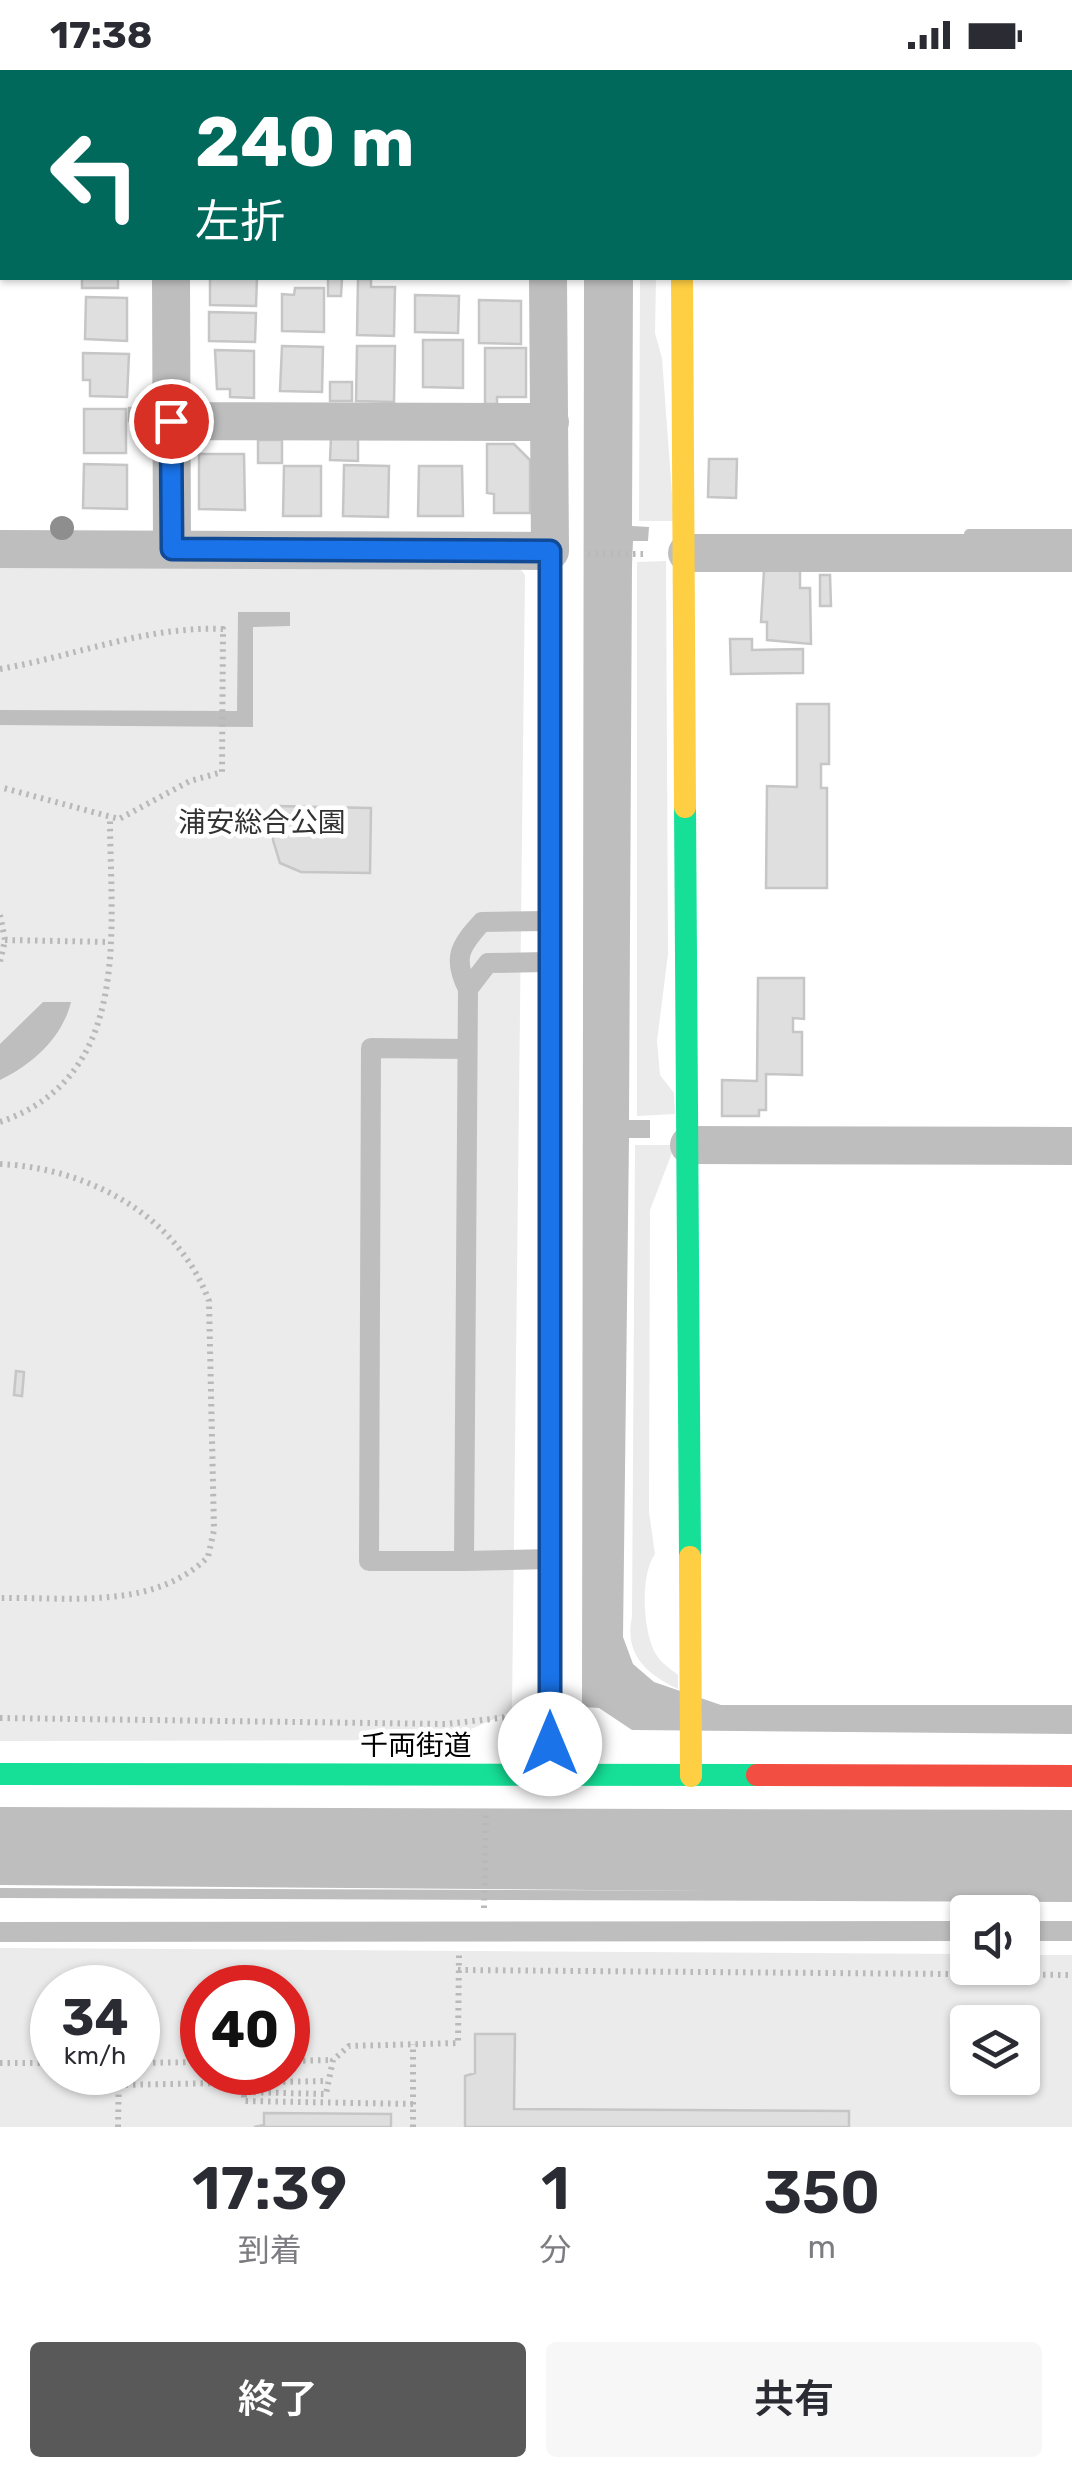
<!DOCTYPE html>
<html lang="ja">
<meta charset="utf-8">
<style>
:root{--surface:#fff;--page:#f7f7f7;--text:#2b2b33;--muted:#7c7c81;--accent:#595959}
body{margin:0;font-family:Rubik,"Noto Sans JP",sans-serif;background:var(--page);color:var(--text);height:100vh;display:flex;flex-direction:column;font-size:38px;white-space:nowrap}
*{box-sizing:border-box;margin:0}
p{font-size:32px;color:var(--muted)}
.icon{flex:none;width:55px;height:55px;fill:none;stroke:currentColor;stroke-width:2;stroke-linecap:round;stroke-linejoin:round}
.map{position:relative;height:2057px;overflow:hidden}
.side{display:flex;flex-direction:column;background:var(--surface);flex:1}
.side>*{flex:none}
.hud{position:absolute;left:0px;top:0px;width:1072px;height:210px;box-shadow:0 2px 8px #0004;background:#00695c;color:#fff;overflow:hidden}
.fabs{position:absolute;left:950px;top:1825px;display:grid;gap:20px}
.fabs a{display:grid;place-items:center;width:90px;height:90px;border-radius:10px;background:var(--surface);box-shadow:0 2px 8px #0004;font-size:50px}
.speed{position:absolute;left:30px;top:1895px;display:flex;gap:20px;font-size:50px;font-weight:700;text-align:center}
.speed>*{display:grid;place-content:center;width:130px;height:130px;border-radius:50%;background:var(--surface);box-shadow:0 2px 8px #0004;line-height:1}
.speed small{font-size:25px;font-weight:400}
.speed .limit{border:15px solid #d22;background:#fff;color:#111}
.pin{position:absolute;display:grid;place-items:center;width:85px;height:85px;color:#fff;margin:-42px;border:5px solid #fff;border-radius:50%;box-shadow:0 2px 10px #0007}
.me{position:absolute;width:110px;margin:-55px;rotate:0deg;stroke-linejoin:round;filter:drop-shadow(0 0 8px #0008)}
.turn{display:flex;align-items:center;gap:35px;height:210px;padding:0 30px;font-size:45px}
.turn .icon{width:130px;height:130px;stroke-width:2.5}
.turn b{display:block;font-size:70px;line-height:85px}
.eta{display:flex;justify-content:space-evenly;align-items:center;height:170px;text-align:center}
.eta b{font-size:60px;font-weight:600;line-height:70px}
.primary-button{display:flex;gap:20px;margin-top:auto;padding:20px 30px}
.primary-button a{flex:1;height:115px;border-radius:10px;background:var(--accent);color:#fff;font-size:40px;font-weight:600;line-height:115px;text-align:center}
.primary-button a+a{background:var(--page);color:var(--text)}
.status{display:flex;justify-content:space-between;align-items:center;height:70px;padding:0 50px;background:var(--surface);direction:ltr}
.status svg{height:28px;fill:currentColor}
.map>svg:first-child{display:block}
</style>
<div class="status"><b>17:38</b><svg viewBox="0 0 49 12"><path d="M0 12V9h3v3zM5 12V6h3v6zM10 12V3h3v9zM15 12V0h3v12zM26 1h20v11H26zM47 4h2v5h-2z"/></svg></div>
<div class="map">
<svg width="1072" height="2057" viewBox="0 0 1072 2057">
<rect width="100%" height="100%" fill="#fff"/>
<!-- green -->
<path fill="#ebebeb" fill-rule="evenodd" d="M640,208H656L655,263L662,288L674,451H639Z
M513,490L525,505L512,1641L446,1670L0,1671V491Z
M666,491L668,884L657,971L660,1005L674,1023L675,1044L637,1046V492Z
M635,1075H675L650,1140L649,1442L655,1484C640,1505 643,1558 654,1581C659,1591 669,1598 678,1605V1619C646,1604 624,1584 632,1547Z
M0,1878L967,1884L968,1898H1022L1023,1885H1072V2057H0ZM52,1918H138V2002H52ZM202,1918H288V2002H202ZM968,1952H1022V2008H968Z"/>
<!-- water -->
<path fill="#bebebe" d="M584,208H633L632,456L649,457L648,471H633L632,495L629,1050H650V1068H629L623,1567L633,1594L654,1612L721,1635H1072V1664L632,1660L599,1638L582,1637Z
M238,542H290V556L253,557V657L0,655V640L237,641Z
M43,932H71C62,968 33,994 0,1010V974Z
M0,1737L1072,1740V1824L0,1815Z"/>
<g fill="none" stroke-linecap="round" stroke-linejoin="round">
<!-- stream -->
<path stroke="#bebebe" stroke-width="10" d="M969,464H1072
M0,1823L1072,1827"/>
</g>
<!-- building -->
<path fill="#dfdfdf" stroke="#c6c6c6" stroke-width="2.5" d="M82,208H118V218H82Z
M210,208H257L256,236L210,235Z
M328,208H342L341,226H328Z
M358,209H371V217H395L394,266L357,265Z
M295,218H324V262L282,261V224L294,225Z
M415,225L459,226L458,263L415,262Z
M86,227L127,228V271L85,269Z
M479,230L521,231V274L479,273Z
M209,242L256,243L255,272L209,271Z
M423,270H463V318L423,317Z
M282,276L323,277L322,322L280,321Z
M357,276H395L394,332L356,331Z
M485,278H526V327H497V334H485Z
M215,280L254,281V328L230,327V319H217Z
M83,283L129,284L127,327L90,326V310H83Z
M330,312H352V331H330Z
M129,338H152V351H129Z
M84,339H126V383H84Z
M331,367L358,368V391L330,390Z
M258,370H282V393H258Z
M487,374H514L530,390V443H494V424L487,423Z
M199,384H244L245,440L199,439Z
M709,389H737L736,428L708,427Z
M84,394L127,395V439L83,438Z
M344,395L389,396L388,447L343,446Z
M284,396H321V446H283Z
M419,396H462L463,446H418Z
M764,500H800V518H810L811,574L767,570V552H761Z
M820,505H830L831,536H820Z
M730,569H752V580L803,579V603L731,604Z
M797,634H829V694H821V718H827V818H766L767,716L797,717Z
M275,736L371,738L370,803L301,802L280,793L273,770Z
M758,908H804V949L793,948V962H802V1005L766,1004V1040H759V1046H722V1010L757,1011Z
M16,1301L24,1302L22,1326L14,1325Z
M475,1964H515L514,2039L849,2041V2057H465V2006L475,2003Z
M264,2043L391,2044V2057H254L264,2055Z"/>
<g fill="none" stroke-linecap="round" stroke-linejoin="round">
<!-- path -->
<path stroke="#b9b9b9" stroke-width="6" stroke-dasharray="2.5 5" stroke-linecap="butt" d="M588,484H645
M0,599C76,586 145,556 223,559L222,702L190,711L119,749L0,717
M0,845L5,870L0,892
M5,870L110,872
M0,1052C134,1006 110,859 110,747
M0,1094C88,1098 177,1145 209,1231L214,1460L208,1487C154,1540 71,1527 0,1528
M0,1648L446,1654L509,1647
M484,1838L486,1745
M458,1900L1072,1905
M288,1991L333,1990
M0,1993H52
M138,1993L202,1992
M118,2015L325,2011
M413,2034L244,2031V2022L326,2024L333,1990L349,1976L458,1973L459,1884
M118,2057L119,2002
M413,2057V1974"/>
<!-- lane -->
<path stroke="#bebebe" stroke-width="20" d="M468,919C452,888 460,876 482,852L547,851
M467,979L371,978L369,1491H464L468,919L488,893L547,892
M464,1491L550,1489
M1022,1861H1072
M0,1862L968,1861"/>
<!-- street -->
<path stroke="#bebebe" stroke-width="38" d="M679,0V2
M549,2V0
M171,208L172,479
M171,351L550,352
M0,479L550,481L548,208
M687,483H1072
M689,1075L1072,1076"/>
<!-- fast -->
<path stroke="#16e098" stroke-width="22" d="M685,737L690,1487
M550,1107V1704
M0,1704L757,1705"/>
<!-- slow -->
<path stroke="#ffcf43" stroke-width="22" d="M682,208L685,737
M550,481V1107
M690,1487L691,1706"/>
<!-- jam -->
<path stroke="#f24e42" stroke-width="22" d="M757,1705L1072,1706"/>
</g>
<!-- trees -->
<circle fill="#8e8e8e" cx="62" cy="458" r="12"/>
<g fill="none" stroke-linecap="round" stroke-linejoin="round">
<!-- route casing -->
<g stroke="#114b97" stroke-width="25">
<path id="route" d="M171,351L172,479L550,481V1674"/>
</g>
<!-- route -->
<use href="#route" stroke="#1a73e8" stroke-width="18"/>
</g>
<g text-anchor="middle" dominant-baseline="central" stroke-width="9" stroke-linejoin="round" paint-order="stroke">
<!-- park labels -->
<g font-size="28" fill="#323232" stroke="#fff">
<text x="262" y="752">浦安総合公園</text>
</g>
<!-- street labels -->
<g font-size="28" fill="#000" stroke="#fff">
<text x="416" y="1675">千両街道</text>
</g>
</g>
</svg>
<div class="fabs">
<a><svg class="icon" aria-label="sound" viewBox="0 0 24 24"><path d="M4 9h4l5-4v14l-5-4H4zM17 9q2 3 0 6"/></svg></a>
<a><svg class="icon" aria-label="layers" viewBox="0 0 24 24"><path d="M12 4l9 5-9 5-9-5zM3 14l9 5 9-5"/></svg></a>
</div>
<div class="speed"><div>34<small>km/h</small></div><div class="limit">40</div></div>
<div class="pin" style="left:171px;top:351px;background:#d93025"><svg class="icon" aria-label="arrive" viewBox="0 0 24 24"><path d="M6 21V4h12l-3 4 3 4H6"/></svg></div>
<svg class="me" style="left:550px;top:1674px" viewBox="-20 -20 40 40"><circle r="19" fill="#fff"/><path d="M0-13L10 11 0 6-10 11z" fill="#1a73e8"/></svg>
<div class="hud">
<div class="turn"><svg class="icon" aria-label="left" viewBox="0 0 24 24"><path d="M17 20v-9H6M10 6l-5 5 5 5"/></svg><div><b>240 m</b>左折</div></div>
</div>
</div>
<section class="side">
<div class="eta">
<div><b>17:39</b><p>到着</p></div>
<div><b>1</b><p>分</p></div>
<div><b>350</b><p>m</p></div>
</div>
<div class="primary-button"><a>終了</a><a>共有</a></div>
</section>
